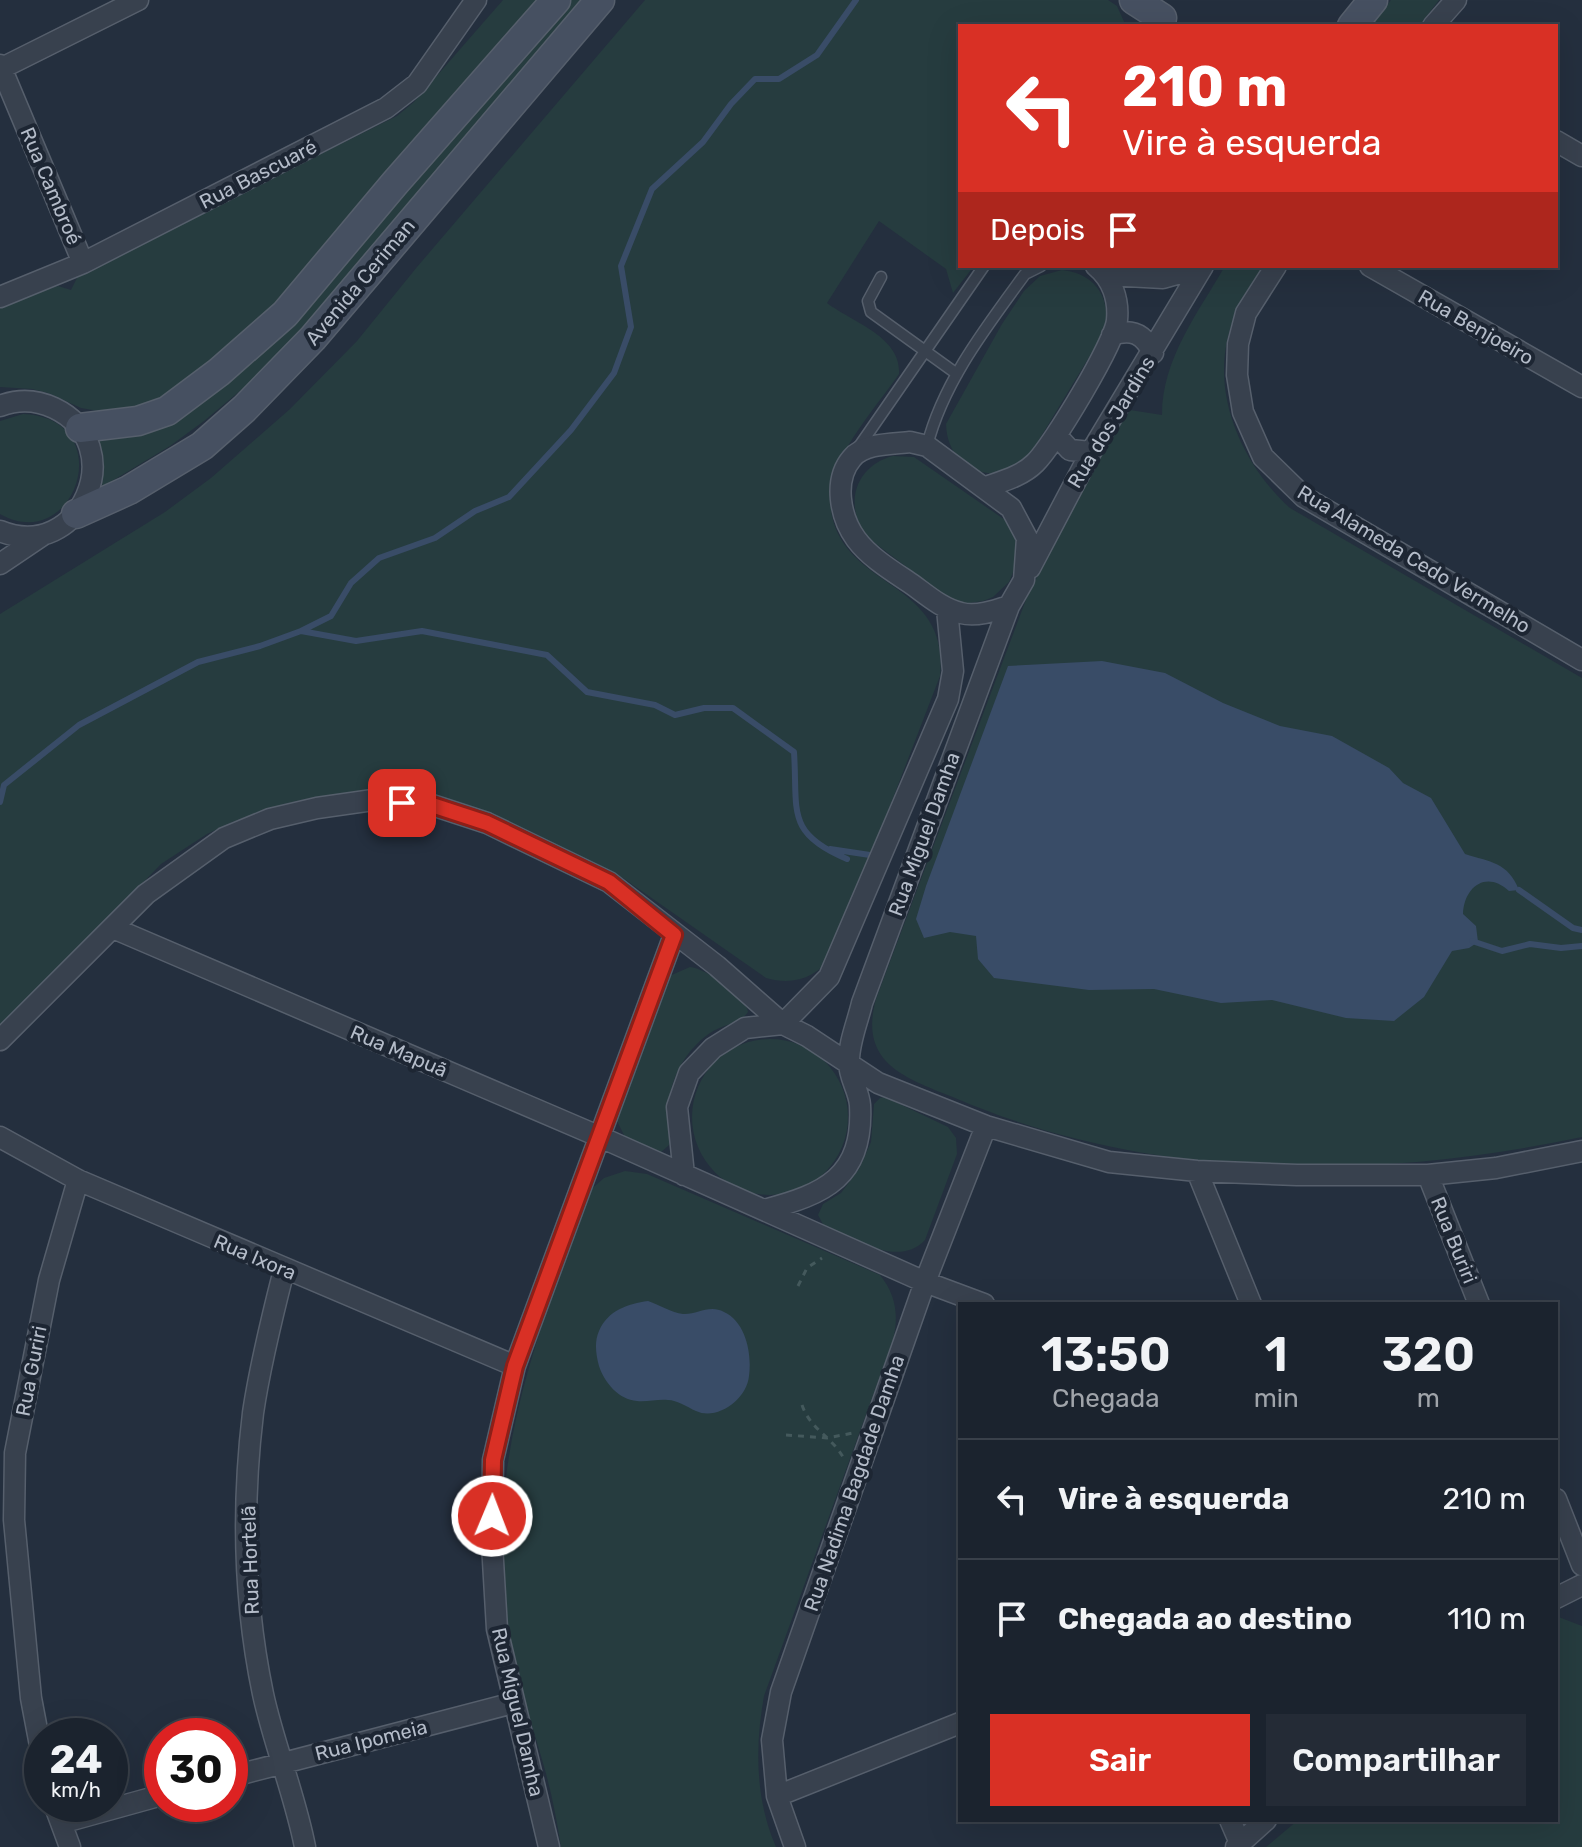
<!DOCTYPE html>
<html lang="pt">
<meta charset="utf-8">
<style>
:root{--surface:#1b232e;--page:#242b36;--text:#f1f3f6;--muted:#a0a4aa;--line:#39404a;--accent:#d93025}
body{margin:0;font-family:Rubik,sans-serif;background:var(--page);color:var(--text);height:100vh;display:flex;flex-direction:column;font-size:30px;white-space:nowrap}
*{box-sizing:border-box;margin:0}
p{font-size:26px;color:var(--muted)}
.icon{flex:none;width:44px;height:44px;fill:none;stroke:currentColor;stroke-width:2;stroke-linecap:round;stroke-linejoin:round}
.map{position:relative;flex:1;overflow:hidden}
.side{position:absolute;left:958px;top:1302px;width:600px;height:520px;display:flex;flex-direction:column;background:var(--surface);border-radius:0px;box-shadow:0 8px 32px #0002,0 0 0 2px var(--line)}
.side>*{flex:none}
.guide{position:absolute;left:958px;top:24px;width:600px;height:244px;border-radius:0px;box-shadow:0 8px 32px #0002,0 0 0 2px var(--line);background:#d93025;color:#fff;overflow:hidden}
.speed{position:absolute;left:24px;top:1718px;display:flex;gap:16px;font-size:40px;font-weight:700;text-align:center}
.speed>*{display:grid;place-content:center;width:104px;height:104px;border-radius:50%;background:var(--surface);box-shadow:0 8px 32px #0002,0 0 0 2px var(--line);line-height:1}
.speed small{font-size:20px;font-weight:400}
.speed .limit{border:12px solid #d22;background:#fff;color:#111}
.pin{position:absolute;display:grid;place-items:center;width:68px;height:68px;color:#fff;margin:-34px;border-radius:16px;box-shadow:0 4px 12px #0006}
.me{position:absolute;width:88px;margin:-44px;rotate:1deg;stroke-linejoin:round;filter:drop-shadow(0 0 6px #0008)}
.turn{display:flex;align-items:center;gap:28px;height:168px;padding:0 32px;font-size:36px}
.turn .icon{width:104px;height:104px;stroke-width:2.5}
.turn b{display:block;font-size:56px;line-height:68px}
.then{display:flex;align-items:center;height:76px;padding:0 32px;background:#0003;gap:16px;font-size:30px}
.eta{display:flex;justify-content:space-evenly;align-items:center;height:136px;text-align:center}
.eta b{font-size:48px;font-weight:600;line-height:56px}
.action{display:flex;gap:16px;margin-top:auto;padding:16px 32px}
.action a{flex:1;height:92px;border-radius:0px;background:var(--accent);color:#fff;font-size:32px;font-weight:600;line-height:92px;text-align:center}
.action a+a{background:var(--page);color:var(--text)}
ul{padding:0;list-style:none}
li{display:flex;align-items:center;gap:24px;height:120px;padding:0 32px;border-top:2px solid var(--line)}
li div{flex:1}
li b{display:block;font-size:30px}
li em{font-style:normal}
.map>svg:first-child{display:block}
</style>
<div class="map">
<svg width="1582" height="1847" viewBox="0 0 1582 1847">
<rect width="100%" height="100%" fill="#242f3e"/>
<!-- green -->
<path fill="#263c3f" d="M503,0H542L276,310L154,405L115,412L98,411L81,408L48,393L32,389L0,387V305L58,286L71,290L79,274L397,116L414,102Z
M571,0H591L277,360L204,421L170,446L102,487L103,460L98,438L130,437L160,427L452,135Z
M645,0H1108L1117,6L1126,26H960V266H974L953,293L946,269L879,221L827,303C852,322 902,337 899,374C876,407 845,441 833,479C829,490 830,504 832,516C848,590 950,581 940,676L833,954C817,978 793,986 766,978L623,878L482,812L369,793L311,798L284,804L232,822L207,834L161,864L0,1030V614L165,512L211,478L290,409L357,341L417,267Z
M1391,0H1439L1419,26H1371Z
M1225,266H1265C1256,282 1244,297 1236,314C1205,382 1238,461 1290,508L1582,678V1137C1375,1181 1151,1182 955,1098C906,1078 858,1064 876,999L1027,597L1088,474L1130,410L1162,415C1162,359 1198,313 1225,266Z
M1062,270C1096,273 1114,301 1103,334L1028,458C995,489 947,470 946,424L1002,324L1024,291L1040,276Z
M23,414C121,418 76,557 0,514V421Z
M893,456L914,457L1008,522L1017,542V563L1009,582L993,597L983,601L962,604L952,601L868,538C843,507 854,466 893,456Z
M690,967C705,968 747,997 748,1012C741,1023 722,1025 710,1033C684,1051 668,1082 668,1114C668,1124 671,1135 669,1145L659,1154L626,1139L616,1119L667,977Z
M692 1117a78 78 0 1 1 156 0a78 78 0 1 1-156 0Z
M885,1097L948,1127L956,1138L957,1154L925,1240C899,1268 855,1239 825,1228L818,1215L823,1204L841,1193L859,1169L871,1142L874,1104L880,1098Z
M625,1171L647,1174L880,1275C896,1295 899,1315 893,1340L764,1696C755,1746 755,1799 776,1847H561C557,1821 552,1795 545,1770C532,1722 515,1678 508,1629C483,1465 536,1342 588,1192L604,1178Z
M1556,1616L1582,1626V1847H1266L1298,1820H1556Z"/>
<!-- water -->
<path fill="#394c67" d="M1102,661L1165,673L1223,703L1280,726L1332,736L1389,768L1403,783L1431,798L1465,854C1490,862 1508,862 1519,890L1509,891C1487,870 1464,886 1463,914L1476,926L1478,942L1469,948L1452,951L1424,997L1394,1021L1346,1018L1272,1000L1221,1003L1154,989L1089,990L994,978L978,959L976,936L950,932L924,938L916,919L926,886L1008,666Z
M648,1301C658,1304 672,1313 683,1314C697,1315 709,1304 724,1312C746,1322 752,1354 749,1376C747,1399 717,1421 696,1411C687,1407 677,1400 668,1400C658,1399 647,1402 637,1401C619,1400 604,1382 599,1366C596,1355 594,1342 599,1331C608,1310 628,1304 648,1301Z"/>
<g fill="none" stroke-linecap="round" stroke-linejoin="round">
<!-- stream -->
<path stroke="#394c67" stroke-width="6" d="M301,631L356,641L422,631L547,655L587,692L655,705L675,715L704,708H733L794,752C798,811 785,833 847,859
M0,802L4,785L79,725L198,662L260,646L301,631L331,616L351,583L379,558L435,538L475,511L509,497L571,430L614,373L631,327L621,266L652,189L703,142L731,104L755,79H779L817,55L856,0
M830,849L870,855
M1519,890L1573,928L1582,930
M1472,941L1502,951L1530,944L1561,948L1582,946"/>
<!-- lane casing -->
<g stroke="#565f6c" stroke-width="13">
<path id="lane" d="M881,277L868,301L871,312L957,374
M927,446C943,382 987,326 1025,274L1041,266
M858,448L984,266"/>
</g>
<!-- street casing -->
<g stroke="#565f6c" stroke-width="23">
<path id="street" d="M1433,26L1456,0
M0,65L83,263
M0,69L138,0
M1556,141L1582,156
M1276,266L1246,313L1238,344L1237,375L1243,412L1263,457L1304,497L1582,660
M1370,266L1582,387
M1108,275L1163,278L1202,267
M0,297L83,263L386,108L417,84L476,0
M1112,335C1132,328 1144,334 1153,353
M0,406C18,399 37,400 54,408C132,445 80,564 0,531
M1057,436L1070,450L1091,452
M910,442L927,446L1011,508L1027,538L1024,580L1009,606C994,611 976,617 961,613C943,609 928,596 913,585C894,572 870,558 856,539C840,517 833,480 852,458C864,443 893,444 910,442Z
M986,487C1003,481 1022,476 1035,463C1053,445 1115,343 1117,320C1119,299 1112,279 1096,266
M0,564L43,535
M1030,568L1091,452L1203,266
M113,928L598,1136L925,1282L984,1304
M783,1024L829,977L948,699L953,671L947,609
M0,1040L146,894L224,838L270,819L317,808L373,800L432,805L487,823L609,882L717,966L783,1024
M0,1137L78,1180L515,1366
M1197,1171L1251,1304
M684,1175L677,1107L689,1073L713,1048L745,1028L783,1024L807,1036L878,1083L986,1126L1109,1162L1197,1171L1297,1175H1428L1496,1168L1582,1151
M1428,1175L1479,1304
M764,1210C825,1194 864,1177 860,1105C859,1091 849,1077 849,1063C848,1044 858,1021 862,1003L1009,606
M284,1270C272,1317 260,1365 253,1413C242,1505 244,1603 263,1694C274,1745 295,1795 305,1847
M1556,1499L1582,1565
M1556,1598L1582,1585
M42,1756L31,1698L14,1520L15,1453L49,1280L78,1180
M230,1777L513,1703
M777,1796L960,1723
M54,1804L70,1847
M1230,1820L1240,1843
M61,1823L162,1795
M549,1847L497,1629L492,1544L493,1460L515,1366L674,935
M795,1847L777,1796L772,1740L781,1692L925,1282L986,1126
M1236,1847L1266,1820"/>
</g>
<!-- secondary casing -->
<g stroke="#565f6c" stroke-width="31">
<path id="secondary" d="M1134,0L1162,18
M1352,26L1373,0
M80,428L138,421L167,411L219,372L285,314L395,183L556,0
M76,514L129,490L202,446L244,409L313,338L600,0"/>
</g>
<!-- path -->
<path stroke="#44595c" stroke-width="3" stroke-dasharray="6 6" stroke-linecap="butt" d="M798,1286L807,1268L822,1258
M802,1405C810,1429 831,1436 843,1457
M786,1435L827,1438L853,1433"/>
<!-- lane -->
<use href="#lane" stroke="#38414e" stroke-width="10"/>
<!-- street -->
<use href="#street" stroke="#38414e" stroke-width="20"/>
<!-- secondary -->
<use href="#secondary" stroke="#465061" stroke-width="28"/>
</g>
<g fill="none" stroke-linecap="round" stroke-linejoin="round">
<!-- route casing -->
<g stroke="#8d1f18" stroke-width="20">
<path id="route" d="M402,803L432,805L487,823L609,882L674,935L515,1366L493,1460L492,1516"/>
</g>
<!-- route -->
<use href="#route" stroke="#d93025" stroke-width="14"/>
</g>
<g text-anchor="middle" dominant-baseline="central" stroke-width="8" stroke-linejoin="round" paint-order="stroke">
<!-- street labels -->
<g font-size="20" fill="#b4bcc9" stroke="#1d2633">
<text transform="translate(258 174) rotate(-27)">Rua Bascuaré</text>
<text transform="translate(51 186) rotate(67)">Rua Cambroé</text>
<text transform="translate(360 282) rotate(-50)">Avenida Ceriman</text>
<text transform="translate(1476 327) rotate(30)">Rua Benjoeiro</text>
<text transform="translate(1111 422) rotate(-59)">Rua dos Jardins</text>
<text transform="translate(1414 559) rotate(31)">Rua Alameda Cedo Vermelho</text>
<text transform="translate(924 834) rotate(-70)">Rua Miguel Damha</text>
<text transform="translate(399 1051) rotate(23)">Rua Mapuã</text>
<text transform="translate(1454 1240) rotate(68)">Rua Buriri</text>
<text transform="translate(255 1257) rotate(23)">Rua Ixora</text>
<text transform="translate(31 1371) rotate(-79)">Rua Guriri</text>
<text transform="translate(854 1483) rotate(-71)">Rua Nadima Bagdade Damha</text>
<text transform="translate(250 1560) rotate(-92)">Rua Hortelã</text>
<text transform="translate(518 1712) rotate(77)">Rua Miguel Damha</text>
<text transform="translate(371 1740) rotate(-14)">Rua Ipomeia</text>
</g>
</g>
</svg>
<div class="speed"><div>24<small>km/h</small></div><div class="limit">30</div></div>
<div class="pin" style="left:402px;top:803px;background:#d93025"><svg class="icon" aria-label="arrive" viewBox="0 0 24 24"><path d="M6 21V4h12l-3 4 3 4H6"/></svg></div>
<svg class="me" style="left:492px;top:1516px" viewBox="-20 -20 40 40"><circle r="17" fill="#d93025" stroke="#fff" stroke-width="3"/><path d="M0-11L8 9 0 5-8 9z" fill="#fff"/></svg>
<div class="guide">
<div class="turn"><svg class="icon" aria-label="left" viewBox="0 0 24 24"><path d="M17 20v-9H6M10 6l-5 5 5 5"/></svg><div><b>210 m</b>Vire à esquerda</div></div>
<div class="then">Depois<svg class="icon" aria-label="arrive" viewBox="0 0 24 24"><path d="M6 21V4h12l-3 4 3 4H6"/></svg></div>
</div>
<section class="side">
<div class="eta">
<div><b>13:50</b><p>Chegada</p></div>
<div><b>1</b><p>min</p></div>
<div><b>320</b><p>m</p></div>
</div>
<ul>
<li><svg class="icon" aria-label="left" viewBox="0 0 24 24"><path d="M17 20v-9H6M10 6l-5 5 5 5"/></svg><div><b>Vire à esquerda</b></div><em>210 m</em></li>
<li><svg class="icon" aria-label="arrive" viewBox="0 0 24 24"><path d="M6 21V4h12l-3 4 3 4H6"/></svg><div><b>Chegada ao destino</b></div><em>110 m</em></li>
</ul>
<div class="action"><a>Sair</a><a>Compartilhar</a></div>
</section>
</div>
